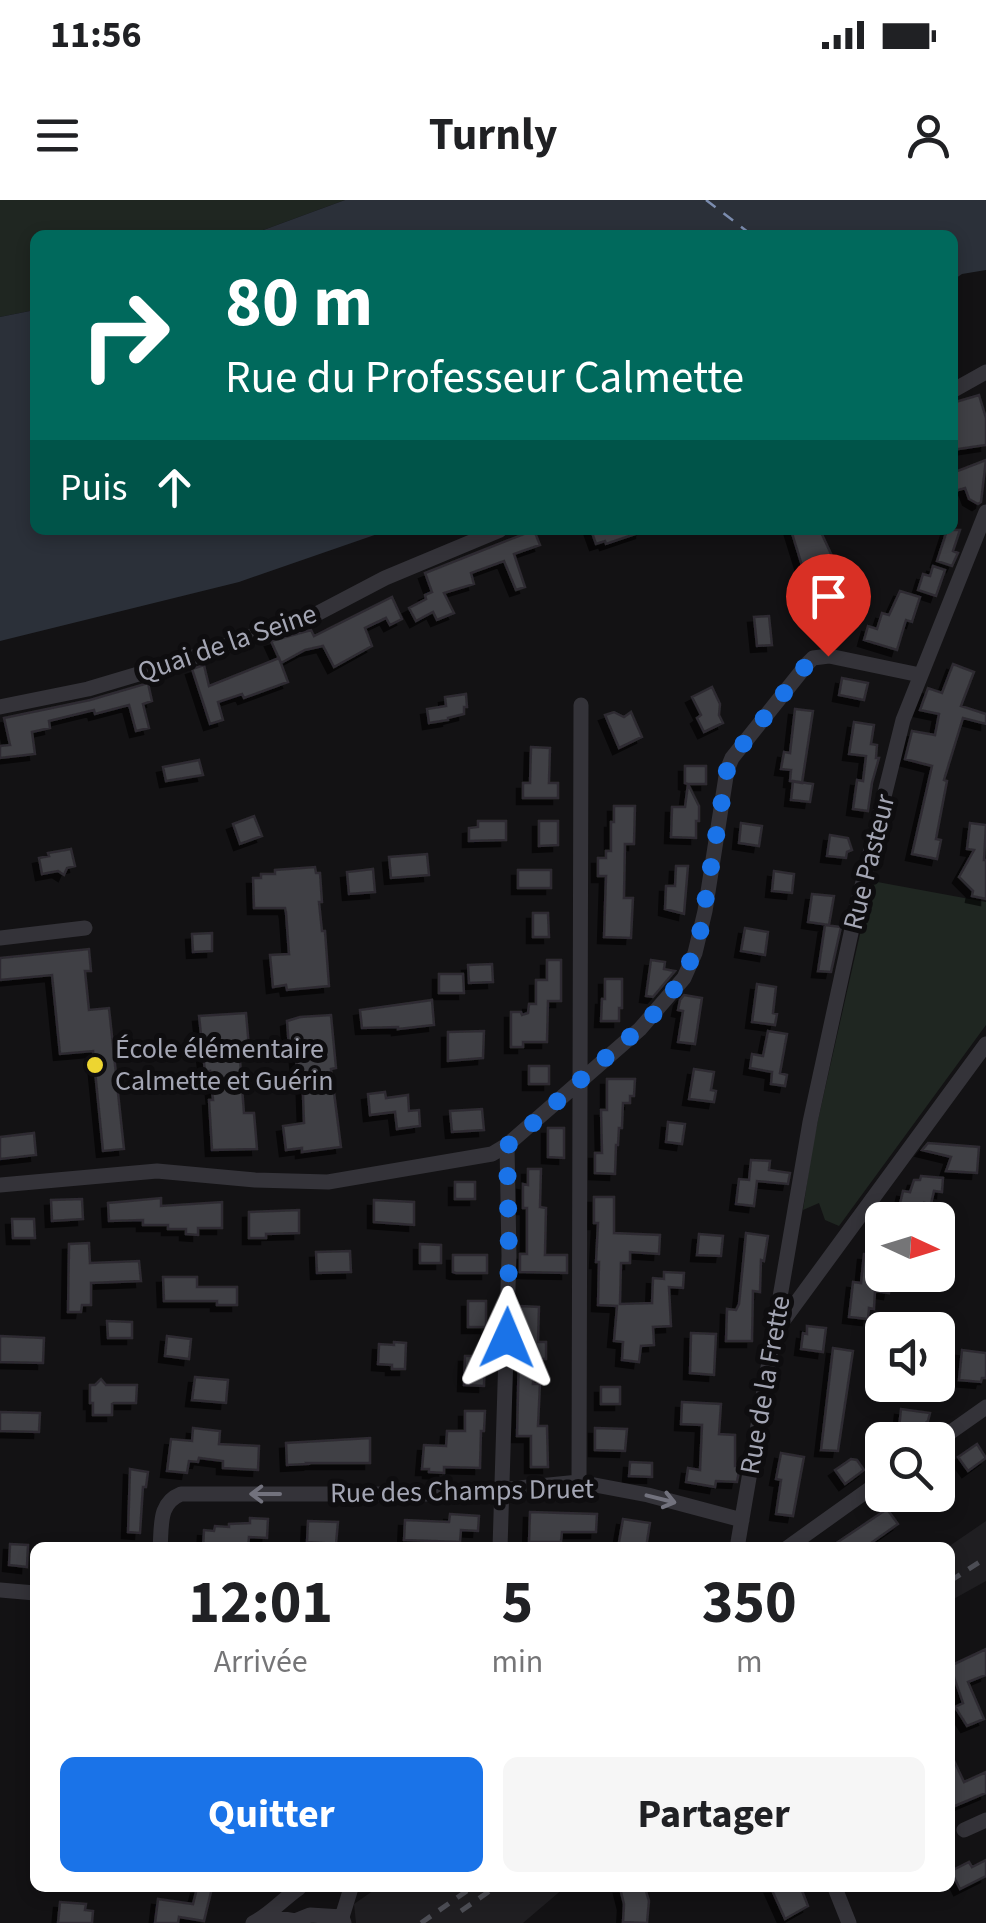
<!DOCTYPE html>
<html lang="fr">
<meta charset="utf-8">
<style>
:root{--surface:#fff;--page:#f6f6f6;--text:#202124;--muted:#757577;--accent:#1a73e8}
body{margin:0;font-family:"Source Sans 3",sans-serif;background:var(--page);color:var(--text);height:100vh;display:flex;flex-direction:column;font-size:38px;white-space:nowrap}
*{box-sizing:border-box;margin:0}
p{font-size:32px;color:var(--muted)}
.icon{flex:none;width:55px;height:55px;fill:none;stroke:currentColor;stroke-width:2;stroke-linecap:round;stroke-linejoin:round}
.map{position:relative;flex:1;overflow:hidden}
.sheet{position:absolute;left:30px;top:1342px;width:925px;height:350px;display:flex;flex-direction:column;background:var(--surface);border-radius:15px;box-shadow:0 5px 15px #0003}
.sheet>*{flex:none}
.guide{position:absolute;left:30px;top:30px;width:928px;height:305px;border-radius:15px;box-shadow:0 5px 15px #0003;background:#00695c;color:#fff;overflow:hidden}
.needle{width:65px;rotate:94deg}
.controls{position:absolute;left:865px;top:1002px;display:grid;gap:20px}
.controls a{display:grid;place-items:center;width:90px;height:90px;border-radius:15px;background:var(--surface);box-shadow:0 5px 15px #0003;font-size:50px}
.pin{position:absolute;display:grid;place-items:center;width:85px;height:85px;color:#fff;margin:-102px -42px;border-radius:50% 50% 50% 0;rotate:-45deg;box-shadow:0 0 10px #0007}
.pin .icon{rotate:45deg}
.me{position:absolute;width:110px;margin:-55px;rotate:1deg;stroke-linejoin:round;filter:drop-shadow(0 0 8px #0008)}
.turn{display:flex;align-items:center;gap:35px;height:210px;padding:0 30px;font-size:45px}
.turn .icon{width:130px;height:130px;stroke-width:2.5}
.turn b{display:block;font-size:70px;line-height:85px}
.then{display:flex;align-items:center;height:95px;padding:0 30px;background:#0003;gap:20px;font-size:38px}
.eta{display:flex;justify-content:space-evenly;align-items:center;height:170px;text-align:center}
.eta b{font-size:60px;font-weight:700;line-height:70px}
.action{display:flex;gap:20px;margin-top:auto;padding:20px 30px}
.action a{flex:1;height:115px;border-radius:15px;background:var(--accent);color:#fff;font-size:40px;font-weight:700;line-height:115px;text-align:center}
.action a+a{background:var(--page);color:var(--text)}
.status{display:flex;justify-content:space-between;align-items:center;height:70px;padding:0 50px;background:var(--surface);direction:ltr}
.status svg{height:28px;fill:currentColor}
header{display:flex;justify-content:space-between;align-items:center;height:130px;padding:0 30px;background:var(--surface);font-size:45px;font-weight:700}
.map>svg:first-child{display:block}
</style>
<div class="status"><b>11:56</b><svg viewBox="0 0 49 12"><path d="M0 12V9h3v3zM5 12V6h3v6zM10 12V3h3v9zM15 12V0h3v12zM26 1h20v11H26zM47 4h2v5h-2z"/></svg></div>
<header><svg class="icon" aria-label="menu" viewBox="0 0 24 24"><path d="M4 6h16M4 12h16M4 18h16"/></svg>Turnly<svg class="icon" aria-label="person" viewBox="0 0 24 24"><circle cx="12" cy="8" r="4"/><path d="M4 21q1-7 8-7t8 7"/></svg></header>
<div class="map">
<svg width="986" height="1723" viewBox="0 0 986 1723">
<defs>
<filter id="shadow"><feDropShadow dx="-6" dy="6" stdDeviation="0" flood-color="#0009"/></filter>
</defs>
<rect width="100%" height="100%" fill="#131214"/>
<!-- built -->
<path fill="#1f1e21" d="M986,1321V1381L950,1401V1348L948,1347Z
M377,1688H564L523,1723H356L354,1704Z"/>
<!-- green -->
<path fill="#1f2621" d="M0,0H345L250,35H35V110L0,117Z
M872,681L986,702V825L839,1026L825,1020L819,1003L803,1010L813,942Z"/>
<!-- water -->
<path fill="#2b3039" d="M345,0H986V70L962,74L953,80L952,35H250Z
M35,110V330H389L239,382L0,441V117Z"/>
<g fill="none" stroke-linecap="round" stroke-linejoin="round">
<!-- ferry -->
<path stroke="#7b8caf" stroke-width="2.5" stroke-dasharray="12 10" stroke-linecap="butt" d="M706,0L752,35"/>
</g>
<!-- building -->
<path fill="#3f3f44" stroke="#2d2c30" stroke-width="2.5" filter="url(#shadow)" d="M979,195L986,218V245L952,250V203Z
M986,260L981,302L978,304L969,299L965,288L952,292V273Z
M534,330L540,345L514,354L525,387L516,390L504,361L471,373L474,384L444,393L454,413L437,420L433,412L416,421L409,408L426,399L425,395L432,392L425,373Z
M591,330H641V332L606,344L605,341L596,344Z
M791,330H820L832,356L803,369Z
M947,330H960L953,351L958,353L952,366L937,361Z
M933,366L945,370L936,396L918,390L923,374L930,376Z
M900,391L920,397L912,422L906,420L897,450L864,440L868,426L877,429L882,413L889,415Z
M392,397L402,419L390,425L386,418L365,428L372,446L334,467L323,446L305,450L281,463L271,441L311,430L314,436Z
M769,416L772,445L757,446L754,417Z
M279,458L288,482L244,498L242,494L218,502L223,520L210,524L192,469L204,465L209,486Z
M953,464L974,472L961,506L986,514V524L963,518L944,580L947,581L936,639L941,640L937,659L912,654L932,566L905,559L912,531L935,535L939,514L920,510L928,488L942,493Z
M842,478L868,483L864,500L839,495Z
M148,483L152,501L143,504L149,528L136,531L129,505L95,514L94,510L49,521L50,528L32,532L35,554L0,558V546L10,545L4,518L90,500Z
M712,487L720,504L719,515L723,523L704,532L697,518L701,515L692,497Z
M466,494L467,507H464V514L448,518V520L429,523L427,509L446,506L445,497Z
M795,509L813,511L802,583L790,581L791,570L781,569L784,552L790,553Z
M614,512L624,517L631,512L642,537L619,548L605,515Z
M854,522L874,525L871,544L877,545L876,558H879L872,583L868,611L853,609L857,580L863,581L866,556L849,554Z
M531,547L550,548L549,583H558V598H523V583H530Z
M199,560L203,575L166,581L163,567Z
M685,566H706V584H688L699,606V621H696V638L671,637L672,607H685L688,584L685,583Z
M793,581L813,584L810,602L791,600Z
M614,606H635L634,644H625L624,698H633L631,738L604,737L606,676H598V658H606V651H611V622H614Z
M254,616L262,636L240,644L233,624Z
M478,621H506V640L469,641V628L478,627Z
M539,621H558V645L539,646Z
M741,623L762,626L759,646L739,643Z
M970,623L986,625L984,660H986V699L972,696L973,691L959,677L974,650L967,649Z
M830,635L848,638L852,650L847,652L846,658L827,656Z
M71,649L75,666L67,668L64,675L58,671L42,674L39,658L49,656L48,653Z
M427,654L429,675L391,678L389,657Z
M676,666H688L684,714L665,709L666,686H675Z
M315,667L316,673H320L322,702H319L322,731H325L329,786L287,790L286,785L273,787L270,755L289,754L286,713L285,708H254L253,678H261V674H275V670Z
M373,669L375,692L349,694L347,672Z
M518,670H551V688H518Z
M774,671L794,674L792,693L772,691Z
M812,694L834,696L829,725L808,722Z
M533,713H548L549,737H533Z
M825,725L841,727L831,772L818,771Z
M745,728L768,732L765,755L741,751Z
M212,733V751L193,752L192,734Z
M89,749L91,771H85L89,810L109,808L124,949L103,951L93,851L60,854L52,775L0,780V758Z
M547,760H561V801H548L547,842H523V847H511V812H521L522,815L528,813L529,804H536V780H547Z
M651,760L665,762L664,769L675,771L653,797L646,796Z
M492,764L493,782L469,783L468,765Z
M439,774H463L464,793H439Z
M605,779H622V808H619V821H601L602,799H605Z
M757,784L776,787L773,813L777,814L775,825L752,822Z
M684,795L702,798L695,844L678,842L683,811L678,810L680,800Z
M432,800L434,825L398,829V827L362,828L360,810Z
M246,813L249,847H239L244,913H254L257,949L212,950L209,900H213L210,871L205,872L199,816Z
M331,815L336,868L331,869L341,947L302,952V948L286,950L283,926L304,923L302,868H297L295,849L289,848L287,821L300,817Z
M484,831L483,858L448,861V832Z
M768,831L787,834L780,873L787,875L785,886L771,884L772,872L750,868L752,854L763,856Z
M529,866H549V884H529Z
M694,869L714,872L711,890L716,891L714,902L689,899Z
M607,879H635L634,896H630V903H623L622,928H619L618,945H616L615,974L595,973V953H602L601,910H607Z
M385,892L386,898L408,895L409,911L419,910L420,926L397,929L395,912L370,915L368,894Z
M482,909L484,930L452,932L450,911Z
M668,922L685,924L682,944L666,942Z
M548,928H564V958L548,957Z
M34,933L36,955L0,959V937Z
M928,943L979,947L977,973L946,971L951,957L922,950Z
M751,960L770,961L769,970L790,973L788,984L757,981L754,1006L736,1004L739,979L749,980Z
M528,969H541L540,1007L546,1008L545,1055H567V1073L520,1072V1054H527V1008H523V984L528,985Z
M921,976L943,978L942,992L934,991L931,1004L924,1003L920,1016L898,1012L903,991L910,992L914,980H920Z
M455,982H475V999H455Z
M594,997H614V1033L660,1035L659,1054L630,1052V1063H621L620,1104L652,1103L653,1078L664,1079V1072L684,1073L683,1088L669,1087L671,1126L653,1127L654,1145L641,1146L639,1162L622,1160L623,1142L614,1141L617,1106L598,1105L599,1062H596L598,1023H594Z
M161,998V1006L222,1002V1028H198V1035L186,1034V1029H168V1025H143V1020L109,1021L108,1003Z
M82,999L83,1019L52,1021L51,1000Z
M374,1000L414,1002V1025L374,1022Z
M299,1010V1033L266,1034V1038H249V1012Z
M12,1019H34L35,1038H13Z
M746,1033L768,1036L764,1061L761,1060L760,1092L753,1091L752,1141H726L727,1109L736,1110L739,1104Z
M699,1034L723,1036L721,1056L697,1055Z
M89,1043L90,1063L139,1061L141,1081L91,1083V1105H82L81,1112H68L69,1044Z
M420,1044L441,1045V1063H420Z
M350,1051L351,1072L317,1073L316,1052Z
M864,1054L882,1055V1075H892L889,1093L875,1091L874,1109L869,1108L868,1119L849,1117L853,1082L861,1083Z
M453,1055H487V1073H456L453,1072Z
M163,1077H197V1087H237V1105H217V1101H164Z
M468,1101H486V1127H468Z
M520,1106L539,1107L538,1142H546V1159H534L533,1184H540L538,1226H547L548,1267H531V1236H517Z
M107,1121L132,1122V1138H108Z
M807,1126L826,1128L823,1152L801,1149L803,1133L807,1134Z
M691,1133L716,1134L714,1175L690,1173Z
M0,1136L44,1138L43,1163L0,1162Z
M167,1136L191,1139L189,1159L165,1156Z
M394,1142L406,1143L405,1169H392V1165L378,1164L379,1144L394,1145Z
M833,1148L853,1151L838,1251L821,1250Z
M962,1150L986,1153V1178H982L981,1182L959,1180Z
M465,1156H485L484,1186L464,1185Z
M195,1177L228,1180L226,1203L192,1200Z
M101,1179L106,1185H137L136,1203H114L112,1204V1215H93V1203H90V1185H95Z
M601,1187H620V1204H601Z
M682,1202L721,1204L719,1234L735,1235V1266H740L737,1282L716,1281L715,1287L686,1282L688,1268L700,1270L702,1225L681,1224Z
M901,1209L930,1213L928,1221L917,1230L899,1228Z
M465,1211H485L484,1231H481L480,1268L444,1267V1273L429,1272V1269H422L424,1245L446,1246L447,1231H465Z
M0,1212L40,1213L39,1232L0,1231Z
M193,1228L220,1231L219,1244L259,1246L258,1270L223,1268V1261L199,1258L198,1262L189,1261L187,1273L167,1271L171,1239L192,1241Z
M595,1228L627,1229L625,1251L595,1250Z
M370,1238V1263H307L308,1264L287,1265L286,1243Z
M977,1244L986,1258L968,1271L958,1257Z
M781,1253L804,1257L793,1316L776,1314L781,1280L776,1279Z
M851,1259L857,1260L864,1270L845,1284L835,1270Z
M630,1262L652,1263V1277L629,1276Z
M130,1269L148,1272L146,1287H143L140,1333L128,1332Z
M887,1309L898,1324L864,1348H829Z
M530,1312L597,1314L596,1332H562L561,1342H529Z
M450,1314L479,1316L478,1331L461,1330L460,1342L404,1340L405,1320L449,1322Z
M250,1318L268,1319L267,1338L249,1337L248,1348H203L204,1330L214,1331L215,1326L229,1327V1324L250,1323Z
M623,1319L650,1323L646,1348H618Z
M308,1321L338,1322L336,1344L307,1342Z
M10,1344L28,1345L27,1367L9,1365Z
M986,1449V1475L968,1482L984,1519L967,1526L955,1507L963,1503L950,1466Z
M950,1552L964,1582L986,1572V1593L950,1608Z
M986,1660V1676L960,1689L951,1671L969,1662L972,1667Z
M197,1688H212L204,1721L179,1717L178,1723H155L158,1699L193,1704Z
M620,1688H645L649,1701L647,1723L623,1722L624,1704Z
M771,1688H801L808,1706L785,1719Z
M60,1702L86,1704L85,1710L93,1711L92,1723H58Z"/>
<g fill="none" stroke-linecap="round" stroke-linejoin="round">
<!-- minor -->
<path stroke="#343339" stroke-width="15" d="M952,191L986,172
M0,507L88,489L182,461L271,429L305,420L385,378L500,330
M0,738L85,728
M0,985L157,971L255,980L328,982L492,954L507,945L640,829L684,778L695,753L705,711L727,570L732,558L808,463L813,458L829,456L920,475
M777,1129L986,844
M938,1241L986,1207
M579,1282L581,505
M160,1348C162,1326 158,1303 181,1294H458L579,1282L648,1295L742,1320
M500,1348L509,1056L507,945
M737,1348L810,922L856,710L903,520L986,312
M787,1348L882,1280
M0,1390L35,1393
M964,1630L986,1620
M835,1688L849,1723
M267,1716L295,1721L310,1715L342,1717
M253,1723C271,1714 283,1699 299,1688
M344,1723L342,1717L351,1688"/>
<!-- rail -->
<path stroke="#4c4d54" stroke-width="5" stroke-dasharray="12 10" stroke-linecap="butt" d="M950,1381L986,1358
M461,1711L494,1688
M421,1723L471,1688"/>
</g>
<!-- one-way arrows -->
<defs><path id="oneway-shaft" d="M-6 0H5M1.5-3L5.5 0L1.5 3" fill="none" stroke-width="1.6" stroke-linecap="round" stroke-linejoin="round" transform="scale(2.5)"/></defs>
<g stroke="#72727d">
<use href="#oneway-shaft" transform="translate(265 1294) rotate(180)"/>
<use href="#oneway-shaft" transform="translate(661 1299) rotate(14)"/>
</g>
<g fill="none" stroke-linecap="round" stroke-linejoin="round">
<!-- route -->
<path stroke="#1a73e8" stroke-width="18" stroke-dasharray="0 32.4" d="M507,1138L509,1056L507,946C535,922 562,897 589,872C637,830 683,799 700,733L727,570L732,558L808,463L813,458L828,456"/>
</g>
<!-- markers -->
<circle fill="#edd531" stroke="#0e0d0f" stroke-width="4" cx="95" cy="865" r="10"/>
<g text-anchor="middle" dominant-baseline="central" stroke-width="10" stroke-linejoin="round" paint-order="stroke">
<!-- street labels -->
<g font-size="28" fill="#a4a6b4" stroke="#0e0d0f">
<text transform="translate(227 443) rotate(-19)">Quai de la Seine</text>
<text transform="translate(869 662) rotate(-76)">Rue Pasteur</text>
<text transform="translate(765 1185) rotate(-80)">Rue de la Frette</text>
<text transform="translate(462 1291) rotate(-1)">Rue des Champs Druet</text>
</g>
<!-- poi labels -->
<g font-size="28" fill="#a4a6b4" stroke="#0e0d0f" text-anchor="start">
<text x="115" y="849">École élémentaire<tspan x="115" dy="32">Calmette et Guérin</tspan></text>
</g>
</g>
</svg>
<div class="controls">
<a><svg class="needle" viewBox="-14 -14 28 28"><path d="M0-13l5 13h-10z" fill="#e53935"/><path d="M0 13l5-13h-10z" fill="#757577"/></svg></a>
<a><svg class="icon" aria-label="sound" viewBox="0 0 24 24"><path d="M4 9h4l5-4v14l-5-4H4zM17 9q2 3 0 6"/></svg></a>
<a><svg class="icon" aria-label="search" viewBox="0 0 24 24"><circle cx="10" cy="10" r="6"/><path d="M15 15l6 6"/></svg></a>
</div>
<div class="pin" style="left:828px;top:456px;background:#d93025"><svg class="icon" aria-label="arrive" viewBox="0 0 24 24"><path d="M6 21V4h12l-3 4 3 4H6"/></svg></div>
<svg class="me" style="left:507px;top:1138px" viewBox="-20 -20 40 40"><path d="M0-17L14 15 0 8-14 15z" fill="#1a73e8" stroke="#fff" stroke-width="4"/></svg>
<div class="guide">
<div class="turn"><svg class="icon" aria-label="right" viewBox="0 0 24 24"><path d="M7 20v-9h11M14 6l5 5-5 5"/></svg><div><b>80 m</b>Rue du Professeur Calmette</div></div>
<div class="then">Puis<svg class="icon" aria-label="ahead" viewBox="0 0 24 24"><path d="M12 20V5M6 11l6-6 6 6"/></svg></div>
</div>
<section class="sheet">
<div class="eta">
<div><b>12:01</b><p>Arrivée</p></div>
<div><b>5</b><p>min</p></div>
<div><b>350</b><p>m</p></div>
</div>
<div class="action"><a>Quitter</a><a>Partager</a></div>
</section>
</div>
